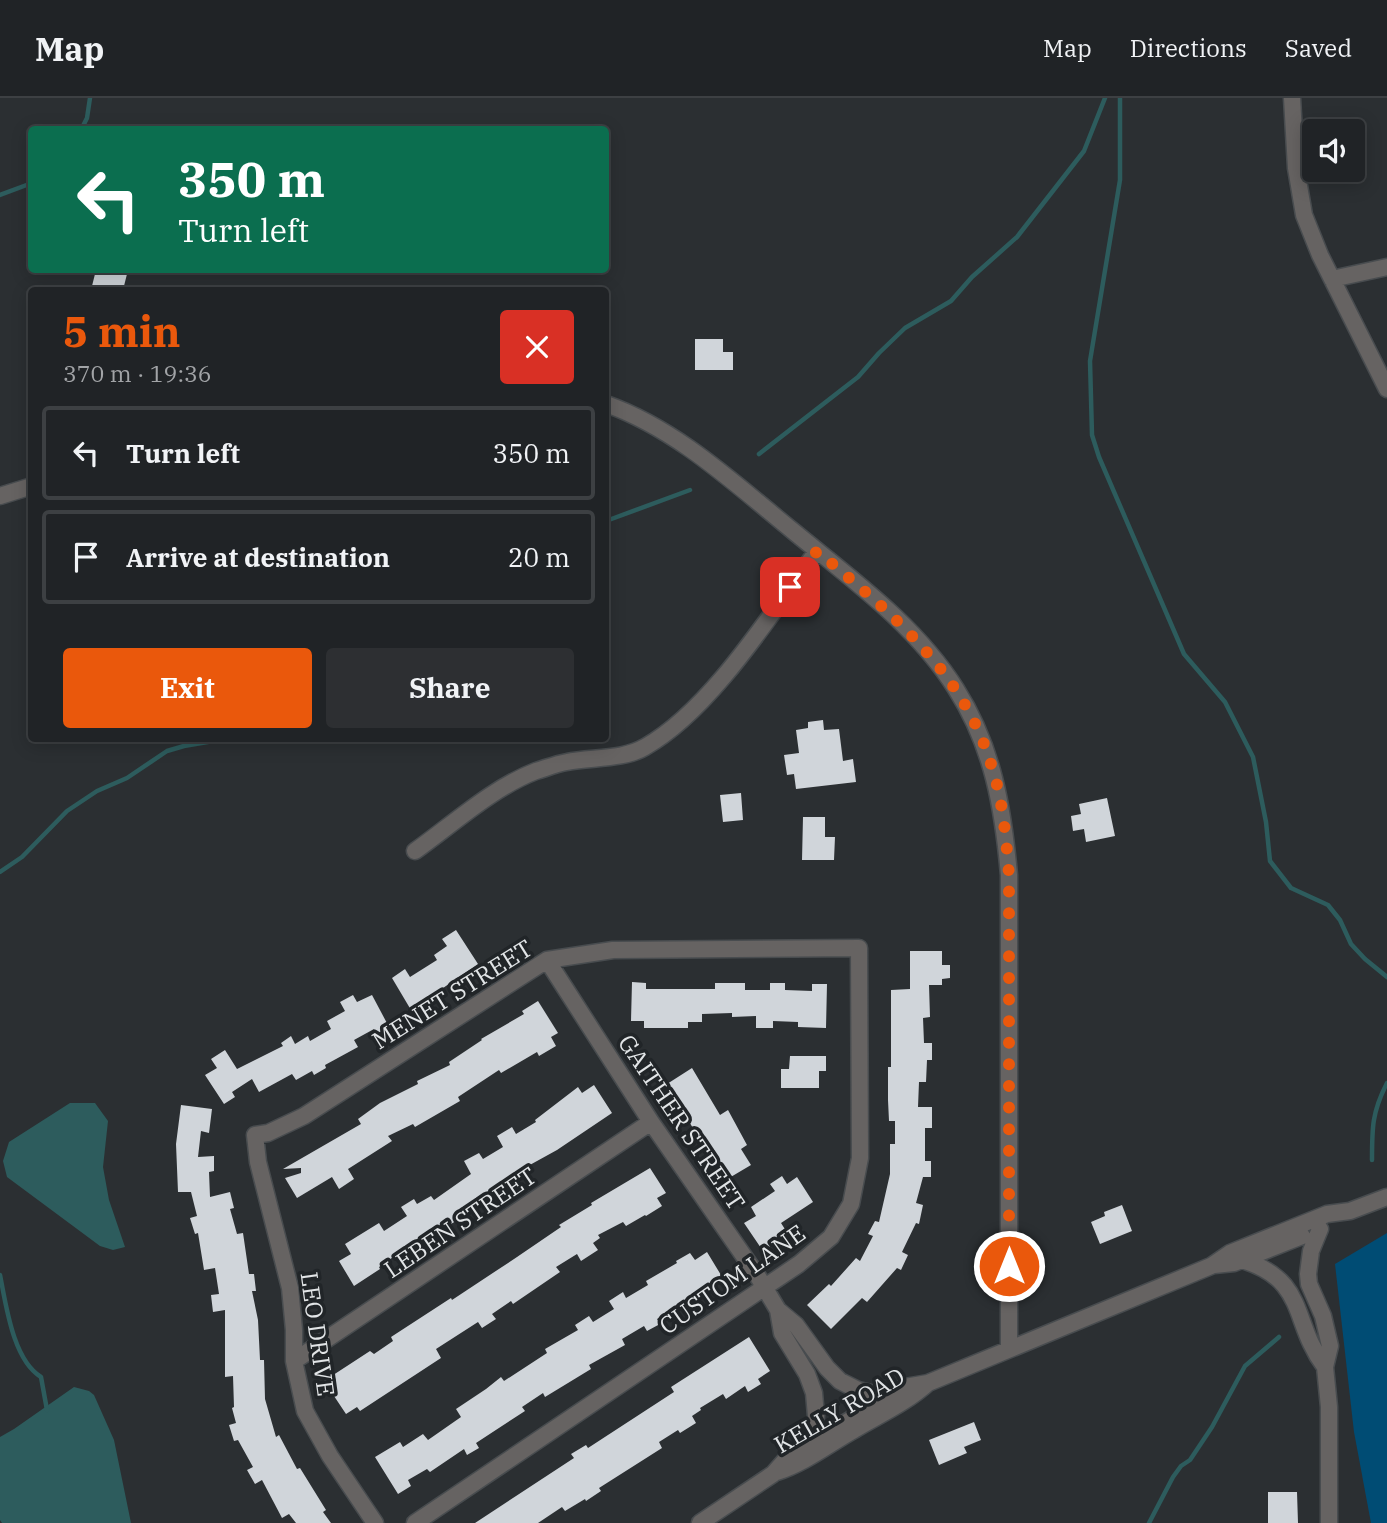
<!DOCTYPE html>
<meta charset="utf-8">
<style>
:root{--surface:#202326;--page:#2d2f32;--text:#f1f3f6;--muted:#a2a4a7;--line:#3d4043;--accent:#ea580c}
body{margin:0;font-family:"IBM Plex Serif",serif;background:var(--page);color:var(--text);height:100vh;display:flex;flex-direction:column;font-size:26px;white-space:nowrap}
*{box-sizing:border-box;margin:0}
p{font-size:23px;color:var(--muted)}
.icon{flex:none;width:38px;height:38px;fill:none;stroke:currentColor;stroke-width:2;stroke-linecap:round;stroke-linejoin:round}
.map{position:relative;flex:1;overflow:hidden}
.details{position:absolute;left:28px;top:189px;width:581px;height:455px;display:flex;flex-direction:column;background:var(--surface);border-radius:7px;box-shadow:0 4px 18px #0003,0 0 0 2px var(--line)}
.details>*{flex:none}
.top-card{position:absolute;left:28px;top:28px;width:581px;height:147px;border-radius:7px;box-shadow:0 4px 18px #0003,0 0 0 2px var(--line);background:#0b6e4f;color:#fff;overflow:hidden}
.tools{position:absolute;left:1302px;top:21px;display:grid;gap:14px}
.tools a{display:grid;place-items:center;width:63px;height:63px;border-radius:7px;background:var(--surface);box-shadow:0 4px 18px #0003,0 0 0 2px var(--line);font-size:35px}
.pin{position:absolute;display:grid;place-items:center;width:60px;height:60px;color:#fff;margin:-30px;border-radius:14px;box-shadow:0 4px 10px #0006}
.me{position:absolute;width:77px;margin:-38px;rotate:0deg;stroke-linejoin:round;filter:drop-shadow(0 0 5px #0008)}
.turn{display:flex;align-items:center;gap:24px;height:147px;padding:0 35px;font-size:32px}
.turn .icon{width:91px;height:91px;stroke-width:2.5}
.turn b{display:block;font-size:49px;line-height:60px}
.round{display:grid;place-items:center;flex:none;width:74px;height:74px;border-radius:7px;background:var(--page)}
.head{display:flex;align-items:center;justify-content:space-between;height:119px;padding:0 35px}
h1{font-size:42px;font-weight:700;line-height:52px;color:var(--accent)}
.button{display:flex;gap:14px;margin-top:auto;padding:14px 35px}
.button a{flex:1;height:80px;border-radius:7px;background:var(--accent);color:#fff;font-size:28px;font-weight:700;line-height:80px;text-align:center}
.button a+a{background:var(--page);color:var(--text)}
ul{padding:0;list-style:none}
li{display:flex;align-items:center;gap:21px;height:94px;margin:0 14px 10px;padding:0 21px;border:4px solid var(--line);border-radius:7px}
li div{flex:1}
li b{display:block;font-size:26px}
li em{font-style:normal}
header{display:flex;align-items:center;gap:42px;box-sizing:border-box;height:98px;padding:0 35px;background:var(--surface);border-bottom:2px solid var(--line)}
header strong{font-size:33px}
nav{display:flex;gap:38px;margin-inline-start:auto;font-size:24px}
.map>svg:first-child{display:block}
</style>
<header>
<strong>Map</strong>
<nav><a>Map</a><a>Directions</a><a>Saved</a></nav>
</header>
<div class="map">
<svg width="1387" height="1425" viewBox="0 0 1387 1425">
<rect width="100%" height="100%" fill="#2b2f32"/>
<!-- green -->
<path fill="#004c74" d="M1387,1135V1425H1371L1354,1334L1335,1166Z"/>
<!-- water -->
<path fill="#2d5c5d" d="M70,1005H95L108,1023L103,1069L109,1102L125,1149L113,1152L100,1148L7,1079L3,1063L9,1044Z
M74,1289L89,1293L94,1297L114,1342L131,1425H2L0,1422V1339L14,1331Z"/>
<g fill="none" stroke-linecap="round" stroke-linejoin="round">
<!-- stream -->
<path stroke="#2d5c5d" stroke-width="4.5" d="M1120,0V82L1090,263L1092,337L1099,359L1184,556L1225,604L1253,659L1266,724L1270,763L1291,790L1328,807L1340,822L1351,846L1365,861L1387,879
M81,32L87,20L90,0
M0,97L32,85
M759,356L858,279L879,255L905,230L951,203L972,179L1017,139L1084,53L1105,0
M606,423L690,392
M0,774L22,759L67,713L97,693L127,680L167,653L184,648L231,640
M1372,1062C1372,1030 1372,1014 1387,985
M0,1177C6,1207 13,1262 41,1279L47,1312
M1149,1425L1173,1379L1181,1368L1190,1362L1212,1329L1245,1268L1279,1239"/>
</g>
<!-- building -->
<path fill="#d0d5da" d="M96,172H128L123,192H91Z
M695,241H723V254H733V272H695Z
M823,622L824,632L839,631L843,663L853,661L856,684L796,691L794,676L787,677L784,657L799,655L796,632L808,630V624Z
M741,695L743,722L723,724L720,697Z
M1107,700L1115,738L1086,744L1084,731L1073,733L1071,718L1081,716L1079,706Z
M803,719H825V739H835L834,762H802Z
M456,832L478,866L411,912L392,880L405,871L410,879L437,862L434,857L447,848L442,841Z
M910,853H942V867H950V880L942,881V887H929L930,919L923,920L924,945H932V962H927L926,984H919L918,1009H932V1030H925V1063H931V1079H923L916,1105L923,1107L919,1126L916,1125L902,1154L908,1157L901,1172L897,1170L867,1204L862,1200L831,1231L807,1207L829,1186L831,1188L856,1160L860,1163L873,1138L868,1136L875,1123L879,1124L890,1076V1046H895V1023H889L888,1002V969H891V892L910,891Z
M632,884L646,885V891H715V885H745V892H770V885H785V892L812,893V886H827L826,930L798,929V924L773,923V930H756V918L732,919V915L702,916V924H688V930H644V923H631Z
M353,897L357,904L372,897L389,929L377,936L374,931L354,942L358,949L325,967L326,970L314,977L312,973L296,982L292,976L259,994L252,981L232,994L235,999L224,1006L205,977L217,970L211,961L225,952L237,971L283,948L281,945L291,938L295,946L308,938L310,943L331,931L327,923L345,913L340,904Z
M538,903L558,935L551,939L556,948L539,958L537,954L501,975L499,972L458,999L460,1003L415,1029L413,1026L388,1038L392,1043L348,1071L354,1081L339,1091L332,1079L297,1100L285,1080L301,1075V1070L283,1071L361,1026L358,1021L380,1005L418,986L417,983L450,967L449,964L482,942L481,941L524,916L522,913Z
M790,958H826V973H819V990H781V971H789Z
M692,970L720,1017L728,1012L747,1047L741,1051L751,1067L724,1083L667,986Z
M594,987L612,1015L557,1052L508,1079L511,1084L479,1102L481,1105L456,1123L422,1143L420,1140L379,1169L380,1171L354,1188L339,1163L351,1156L345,1146L379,1125L384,1133L407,1118L401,1109L414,1101L417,1106L431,1098L434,1102L471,1076L464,1063L479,1055L483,1061L503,1049L497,1038L512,1029L516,1036L536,1024L535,1022L578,989L582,995Z
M181,1007L212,1011L209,1035L201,1033L198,1059L214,1058V1073L209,1074L210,1099L230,1094L234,1110L230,1111L237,1136L243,1135L249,1176H254L256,1193H252L258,1222L260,1262H264L265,1301L276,1339L279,1337L297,1371L300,1370L326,1412L323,1414L331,1425H296L289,1416L282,1420L262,1382L255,1386L247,1372L253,1369L238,1342L234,1343L229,1327L236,1325L232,1310L234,1309L233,1278L225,1279V1212L213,1214L211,1197L219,1196L215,1170L204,1172L198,1135L195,1136L190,1120L197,1118L191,1094H178L176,1046Z
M650,1070L666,1095L657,1100L662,1108L646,1118L645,1117L626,1128L623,1124L598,1137L600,1140L593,1145L598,1152L581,1163L577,1156L556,1169L560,1174L513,1206L511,1203L492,1216L496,1221L482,1230L478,1224L436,1251L441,1260L360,1313L357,1309L346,1316L324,1283L370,1253L374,1256L393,1243L391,1239L451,1200L452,1202L517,1159L561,1129L559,1127L592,1107L591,1105Z
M782,1078L787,1086L797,1079L813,1104L781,1125L788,1136L763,1153L744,1125L756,1118L751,1109L775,1093L770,1086Z
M1122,1107L1132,1133L1100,1146L1091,1124L1105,1118L1104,1114Z
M707,1154L724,1182L657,1221L660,1226L647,1233L644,1228L622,1241L625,1247L589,1267L591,1271L545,1299L543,1295L522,1309L525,1313L476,1345L479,1350L467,1357L464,1351L430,1374L427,1371L408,1382L411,1388L398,1396L375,1359L400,1344L403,1349L423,1336L428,1342L461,1319L456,1311L486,1291L501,1279L504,1283L547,1255L545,1251L578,1232L575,1227L589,1218L593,1224L614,1211L609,1203L623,1194L626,1200L648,1187L646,1183L677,1165L676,1163L690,1155L695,1162Z
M749,1239L770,1273L758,1281L761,1286L748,1294L745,1288L726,1301L723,1296L700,1310L701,1312L692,1318L696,1325L680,1335L678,1332L659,1344L662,1350L599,1390L601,1393L586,1403L585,1401L565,1413L562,1409L538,1425H475L574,1360L571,1356L586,1347L588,1350L674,1294L671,1289Z
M974,1324L981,1342L964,1349L967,1355L939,1367L929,1342Z
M1268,1394H1297L1298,1425H1268Z"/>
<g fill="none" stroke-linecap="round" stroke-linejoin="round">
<!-- minor casing -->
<g stroke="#484c4f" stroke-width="19">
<path id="minor" d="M1292,0L1296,70L1304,117L1320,157L1387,291
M1332,181L1387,169
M606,306C677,331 735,386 793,433C850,480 916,527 956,591C993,649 1003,710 1009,777V1250
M0,398L32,388
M415,753C453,726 492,690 536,673C546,670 556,666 567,664C591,659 623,662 645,649C711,612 772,514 817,453
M547,862L651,1024L757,1177L778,1212L796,1227L827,1270L840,1283L858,1292L887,1299
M1320,1131L1311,1153L1308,1176L1309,1186L1323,1218L1330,1248L1325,1269L1329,1309V1425
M1242,1162C1308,1182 1291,1224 1325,1269
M1214,1167L1234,1165L1302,1138
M778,1212L782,1235L807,1276L814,1295L816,1318L813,1343
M294,1263L651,1024
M777,1374C805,1365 829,1346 854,1332C879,1317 906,1305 928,1285
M375,1425L330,1358L305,1313L294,1263V1232L290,1190L258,1064L255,1037L268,1035L304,1018L547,862L613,852L859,850L860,1060L851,1106L831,1139L799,1166L415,1425
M700,1425L773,1376L788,1359L905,1289L928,1285L1211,1168L1230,1155L1327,1116L1350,1113L1387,1099"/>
</g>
<!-- minor -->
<use href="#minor" stroke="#666362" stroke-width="16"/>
</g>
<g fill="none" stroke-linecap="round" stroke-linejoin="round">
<!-- route -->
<path stroke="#ea580c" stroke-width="12" stroke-dasharray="0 21.6" d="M790,489L817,453C890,514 962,572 991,666C1003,702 1006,740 1009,777V1168"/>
</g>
<g text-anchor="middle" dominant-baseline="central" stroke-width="7" stroke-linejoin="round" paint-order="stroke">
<!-- street labels -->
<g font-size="24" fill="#e2e5e7" stroke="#212528">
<text transform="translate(452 896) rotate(-32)">MENET STREET</text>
<text transform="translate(682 1024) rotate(56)">GAITHER STREET</text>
<text transform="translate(460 1124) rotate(-34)">LEBEN STREET</text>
<text transform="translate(732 1181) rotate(-35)">CUSTOM LANE</text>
<text transform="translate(318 1236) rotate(82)">LEO DRIVE</text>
<text transform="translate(839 1312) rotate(-30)">KELLY ROAD</text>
</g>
</g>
</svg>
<div class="tools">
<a><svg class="icon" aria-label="sound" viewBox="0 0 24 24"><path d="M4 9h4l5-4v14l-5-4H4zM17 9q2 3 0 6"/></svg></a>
</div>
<div class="pin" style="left:790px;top:489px;background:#d93025"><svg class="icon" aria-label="arrive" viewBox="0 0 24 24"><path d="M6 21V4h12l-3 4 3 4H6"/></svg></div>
<svg class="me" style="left:1009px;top:1168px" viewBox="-20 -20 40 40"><circle r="17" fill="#ea580c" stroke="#fff" stroke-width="3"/><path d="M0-11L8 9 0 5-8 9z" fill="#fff"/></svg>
<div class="top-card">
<div class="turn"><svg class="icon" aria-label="left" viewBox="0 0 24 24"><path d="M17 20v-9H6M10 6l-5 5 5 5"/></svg><div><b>350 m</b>Turn left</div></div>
</div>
<section class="details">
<div class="head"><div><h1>5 min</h1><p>370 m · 19:36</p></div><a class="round" style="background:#d93025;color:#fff"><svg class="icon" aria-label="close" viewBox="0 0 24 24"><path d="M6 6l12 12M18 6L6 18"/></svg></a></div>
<ul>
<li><svg class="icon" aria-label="left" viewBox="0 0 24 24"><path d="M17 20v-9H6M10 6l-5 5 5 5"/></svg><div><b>Turn left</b></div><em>350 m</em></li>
<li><svg class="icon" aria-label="arrive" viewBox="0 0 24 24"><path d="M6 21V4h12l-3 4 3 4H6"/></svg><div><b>Arrive at destination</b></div><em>20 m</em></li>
</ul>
<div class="button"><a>Exit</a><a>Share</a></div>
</section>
</div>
